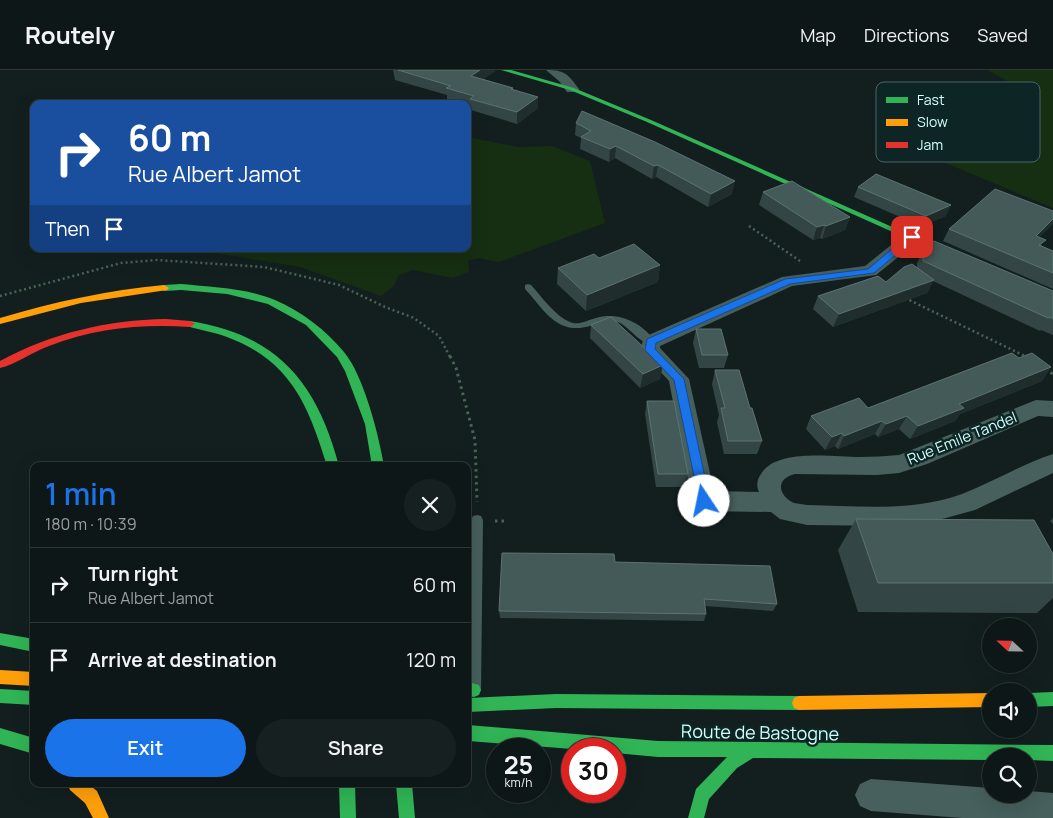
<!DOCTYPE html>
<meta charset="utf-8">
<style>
:root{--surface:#0e1717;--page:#172020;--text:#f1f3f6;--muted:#9b9fa1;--line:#2e3636;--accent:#1a73e8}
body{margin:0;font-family:Manrope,sans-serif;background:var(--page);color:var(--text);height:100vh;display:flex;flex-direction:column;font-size:19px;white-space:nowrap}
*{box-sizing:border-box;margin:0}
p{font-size:16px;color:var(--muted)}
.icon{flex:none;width:28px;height:28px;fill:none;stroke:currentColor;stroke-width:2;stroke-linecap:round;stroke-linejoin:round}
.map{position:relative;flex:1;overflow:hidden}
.side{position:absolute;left:30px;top:392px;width:441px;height:325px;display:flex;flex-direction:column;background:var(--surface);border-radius:10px;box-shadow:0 5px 20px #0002,0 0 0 1px var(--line)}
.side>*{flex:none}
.top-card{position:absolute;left:30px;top:30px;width:441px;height:152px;border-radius:10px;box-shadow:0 5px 20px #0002,0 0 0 1px var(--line);background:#1a4fa0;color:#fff;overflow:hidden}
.needle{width:32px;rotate:292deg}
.fabs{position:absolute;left:982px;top:548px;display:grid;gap:10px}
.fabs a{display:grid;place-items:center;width:55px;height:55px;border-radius:50%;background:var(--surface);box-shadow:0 5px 20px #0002,0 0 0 1px var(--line);font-size:25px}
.speed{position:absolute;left:486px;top:668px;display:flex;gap:10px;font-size:25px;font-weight:700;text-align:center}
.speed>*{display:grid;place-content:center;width:65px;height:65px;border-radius:50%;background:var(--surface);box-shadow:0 5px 20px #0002,0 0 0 1px var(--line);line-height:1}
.speed small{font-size:12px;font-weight:400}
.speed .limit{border:8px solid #d22;background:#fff;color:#111}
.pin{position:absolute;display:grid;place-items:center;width:42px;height:42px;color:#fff;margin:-21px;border-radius:10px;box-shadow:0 2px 8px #0006}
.me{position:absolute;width:55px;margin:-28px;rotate:349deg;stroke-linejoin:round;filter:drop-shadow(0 0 4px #0008)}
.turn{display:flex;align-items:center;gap:18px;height:105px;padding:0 15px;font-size:22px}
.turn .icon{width:65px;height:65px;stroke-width:2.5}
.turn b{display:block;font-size:35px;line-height:42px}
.then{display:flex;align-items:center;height:48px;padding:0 15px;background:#0003;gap:10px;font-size:19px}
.round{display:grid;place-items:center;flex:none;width:52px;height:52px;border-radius:26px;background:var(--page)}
.headline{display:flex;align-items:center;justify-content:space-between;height:85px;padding:0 15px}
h1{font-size:30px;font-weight:600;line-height:38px;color:var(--accent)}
.action{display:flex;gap:10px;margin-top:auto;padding:10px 15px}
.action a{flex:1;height:58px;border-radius:30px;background:var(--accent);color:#fff;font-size:20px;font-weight:600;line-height:58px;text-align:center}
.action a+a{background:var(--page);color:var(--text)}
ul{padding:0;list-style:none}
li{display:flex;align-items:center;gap:15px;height:75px;padding:0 15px;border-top:1px solid var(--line)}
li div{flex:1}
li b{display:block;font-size:19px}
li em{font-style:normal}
header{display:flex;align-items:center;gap:30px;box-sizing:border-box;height:70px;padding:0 25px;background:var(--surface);border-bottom:1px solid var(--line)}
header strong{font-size:24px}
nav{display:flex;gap:28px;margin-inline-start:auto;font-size:18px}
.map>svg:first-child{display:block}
</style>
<header>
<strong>Routely</strong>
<nav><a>Map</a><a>Directions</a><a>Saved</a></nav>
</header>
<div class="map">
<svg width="1053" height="748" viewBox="0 0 1053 748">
<rect width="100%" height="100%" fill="#131f1f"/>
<!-- green -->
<path fill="#162e12" d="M987,0H1053V138L881,66L1018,17Z
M468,67L518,77L552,76L590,91L605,153L499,192L477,188L468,191L469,202L453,208L413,200L398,206L394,216L381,226L300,197L197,180L468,179Z"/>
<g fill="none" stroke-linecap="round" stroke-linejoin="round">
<!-- path-far1 -->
<path stroke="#496453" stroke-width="2.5" stroke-dasharray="2 3" stroke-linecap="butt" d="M749,156L800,191
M0,226L121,193L157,190L264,197L339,215L385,237L414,248L439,266L450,287
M905,228L1027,287"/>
<!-- path -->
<path stroke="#496453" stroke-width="3" stroke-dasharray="2.5 4" stroke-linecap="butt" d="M450,286L456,298L475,370L477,432
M1025,286L1027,287
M1045,299L1053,304
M495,451H504"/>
<!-- lane -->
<path fill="#47605d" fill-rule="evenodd" d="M528,214L531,215C542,227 555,246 570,252C578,256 588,250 596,248C619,241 642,253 656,272L654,274C643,277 630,258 620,253C611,249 602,252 593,255C558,267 546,242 525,219V215Z
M477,445L481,446L483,450L481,619L479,624L474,626L469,624L468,621L471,450L473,446Z"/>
<!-- street -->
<path fill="#47605d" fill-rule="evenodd" d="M546,0C565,0 568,4 579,19L577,22H567L559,11Z
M912,162L918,163L920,167L918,171L876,205L792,216L660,276V278L689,309L714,421L759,422C756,416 757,409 761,404C776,378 834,387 860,387C873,387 886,386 899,385L1036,330L1053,331V347L1038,346L927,394L899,403L877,405L795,404C775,409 778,425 794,433C798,434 803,434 807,435C858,436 914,442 962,424C993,412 1022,394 1053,384V403L975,440L931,452L899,456L807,455L780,449L771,442L704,441L696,438L692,431L669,311L640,280L644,267L782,207L865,196L906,163Z
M871,709L991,718V724H1029V721L1053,723V748H962L871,741L860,736L855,725L860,714Z"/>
<!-- fast -->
<path fill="#30b455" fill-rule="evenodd" d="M501,0H511L574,18L651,50L969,191L968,193H962L647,52L570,20Z
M181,214C212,217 246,218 275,230C301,241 326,260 344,282C364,306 379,366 384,396H372L365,354L345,301L337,287L306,255L268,234L227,224L181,220L164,221L159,218L164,215Z
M190,251C278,265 317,313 339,396H327C308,335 291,291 227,267C214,262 200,260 187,256L185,254L187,252Z
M0,563L34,569V582L0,575Z
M468,612L479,615L481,620L479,625L474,627L468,626Z
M0,619L34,621V635L0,633Z
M1053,622V636L1029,637V623Z
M556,624L799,626L804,628L806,633L804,638L799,640L556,638L468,642V628Z
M468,655L658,671L1053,675V691L1029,690V686H991V690L753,688L737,698L709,729L704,748H688L696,719L727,687H658L615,683V679H572L468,671Z
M0,658L34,668V684L0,674Z
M339,714H355L356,748H340Z
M396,714H412L415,748H399Z"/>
<!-- slow -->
<path fill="#ff9f0a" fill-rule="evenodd" d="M164,215L169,218L167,220L81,233L0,254V248C54,232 108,220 164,215Z
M0,600L34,602V616L0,614Z
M991,623V637L799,640L794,638L792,633L794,628L799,626Z
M68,714H88L97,721L109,748H93L85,733L70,720Z"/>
<!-- jam -->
<path fill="#e5322d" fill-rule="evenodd" d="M166,249L190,251L195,254L190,257C142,254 95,258 49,276C32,282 17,294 0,298V291C52,263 107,250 166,249Z"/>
</g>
<!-- wall -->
<path fill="#334645" d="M393,0H495V1L483,9L513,18V20L538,38L517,54L471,40V36H468V34H461L447,30V25L395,10Z
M576,53L732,124L708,137L656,107L652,109L615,88L609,92L580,79L581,68L575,65Z
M858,117L946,146L921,156L854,127Z
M763,122L850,147L845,160L822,169L820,168L813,170L759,135Z
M1053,141V152L1051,156L1039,167L1042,176L1053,181V219L943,171L949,159Z
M923,181L1053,221V265L1041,260L1040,261L933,211L927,223L833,257L813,239L818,226L886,212L917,198V193Z
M599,188L660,195L658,212L586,241L557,214L558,198Z
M591,255L660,309L640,318L590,268Z
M696,259L728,285L724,298H699L693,273Z
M1019,288L1051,297L1042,311L960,344L955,351L910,369L899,359L878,367L875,364L838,379L835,376L825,380L806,359L811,346L868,338Z
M715,300L750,338L762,371L757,384H724L717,352L719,345L712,314Z
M647,331L688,404L684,417H656L645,344Z
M1053,448V454L1050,451Z
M856,449L1053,484V528L1037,543L858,542L838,480Z
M615,492L777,534L773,541L705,536L706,544L704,551L500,548L499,541Z"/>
<!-- shaded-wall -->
<path fill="#1f2e2d" d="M480,0H495V1L471,17V6Z
M538,27V38L517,54V42Z
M616,76L615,88L609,92L610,79Z
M658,95L656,107L652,109L654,96Z
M735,111L732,124L708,137L711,124Z
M951,135L946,146L921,156L926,146Z
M850,147L845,160L822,169L826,156Z
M1053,149V152L1051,156L1028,178L1036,166Z
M824,155L820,168L813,170L817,157Z
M660,195L658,212L586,241L587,225Z
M934,210L927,223L833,257L839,244Z
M663,295L660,309L640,318L643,304Z
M1051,297L1042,311L960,344L955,351L910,369L918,356L959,334Z
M907,346L899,359L878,367L886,354Z
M882,351L875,364L838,379L844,366Z
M842,363L835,376L825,380L832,367Z"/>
<!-- building -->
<path fill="#445a58" stroke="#5a7472" d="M398,0H480L471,6L513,18L511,19L538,27L517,42L470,29L474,26L446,18L451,16Z
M582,41L655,72L735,111L711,124L658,95L654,96L616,76L610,79L581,67L591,61L576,53Z
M876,104L951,135L926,146L858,117Z
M792,111L850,147L826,156L824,155L817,157L763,122Z
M995,119L1053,141V149L1036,166L1046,170L1039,175L1053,181V203L949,159Z
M934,171L1053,221V249L1050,247L1048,248L923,191V181Z
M634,174L660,195L587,225L558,198L594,184L599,188Z
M912,194L934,210L839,244L818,226L878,206L886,212L904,197Z
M611,247L663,295L643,304L591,255Z
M696,259H721L728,285H702Z
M1012,283L1019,288L1032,283L1051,297L959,334L964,338L918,356L907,346L886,354L882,351L844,366L842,363L832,367L811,346L859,328L868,338Z
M715,300H739L750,338H752L762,371H728L721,338H725Z
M647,331H674L688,404H658Z
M856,449L1034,450L1053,484V513H878Z
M502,483L614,484L615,492L770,496L777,534L704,529L706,544L499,541Z"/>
<!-- route -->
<path fill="#1a73e8" stroke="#114b97" d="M909,165L917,167L874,203L790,214L656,273L655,279L684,309L710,431L709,435H700L674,310L647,282L645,280L647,269L785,209L868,199Z"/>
<g text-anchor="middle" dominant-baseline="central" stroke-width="5" stroke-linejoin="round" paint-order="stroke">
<!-- street labels -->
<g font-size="15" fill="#d1fffc" stroke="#0d2525">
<text transform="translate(962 368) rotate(-22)">Rue Emile Tandel</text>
</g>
<!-- near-street labels -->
<g font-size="18" fill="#d1fffc" stroke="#0d2525">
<text transform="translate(760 662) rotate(1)">Route de Bastogne</text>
</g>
</g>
<!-- legend -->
<rect x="876" y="12" width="164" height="80" rx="8" fill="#0d2525" stroke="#486666" stroke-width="1"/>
<rect x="886" y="27" width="22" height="6" fill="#30b455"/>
<rect x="886" y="49" width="22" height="7" fill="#ff9f0a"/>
<rect x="886" y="72" width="22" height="6" fill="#e5322d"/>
<g font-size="14" fill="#d1fffc">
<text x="917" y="35">Fast</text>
<text x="917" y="57">Slow</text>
<text x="917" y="80">Jam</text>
</g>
</svg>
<div class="fabs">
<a><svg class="needle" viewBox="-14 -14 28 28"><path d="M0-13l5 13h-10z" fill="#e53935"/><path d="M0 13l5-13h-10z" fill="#9b9fa1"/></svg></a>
<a><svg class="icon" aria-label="sound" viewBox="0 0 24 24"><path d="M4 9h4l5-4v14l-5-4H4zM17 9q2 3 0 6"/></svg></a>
<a><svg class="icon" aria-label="search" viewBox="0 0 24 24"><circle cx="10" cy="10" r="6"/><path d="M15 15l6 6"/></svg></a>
</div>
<div class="speed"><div>25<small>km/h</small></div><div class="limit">30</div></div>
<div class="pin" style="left:912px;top:167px;background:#d93025"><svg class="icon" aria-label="arrive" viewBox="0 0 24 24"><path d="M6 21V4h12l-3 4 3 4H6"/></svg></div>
<svg class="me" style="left:704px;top:431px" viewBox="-20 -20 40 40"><circle r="19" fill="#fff"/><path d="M0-13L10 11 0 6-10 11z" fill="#1a73e8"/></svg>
<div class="top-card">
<div class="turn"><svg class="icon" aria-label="right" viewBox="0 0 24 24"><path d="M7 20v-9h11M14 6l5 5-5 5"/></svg><div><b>60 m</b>Rue Albert Jamot</div></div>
<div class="then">Then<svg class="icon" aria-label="arrive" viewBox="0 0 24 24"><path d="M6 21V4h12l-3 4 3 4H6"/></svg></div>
</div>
<section class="side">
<div class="headline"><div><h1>1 min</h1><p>180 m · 10:39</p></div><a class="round"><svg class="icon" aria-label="close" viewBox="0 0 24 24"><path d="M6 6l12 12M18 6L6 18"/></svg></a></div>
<ul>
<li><svg class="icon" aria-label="right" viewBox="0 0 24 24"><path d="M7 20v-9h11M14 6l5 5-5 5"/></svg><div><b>Turn right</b><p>Rue Albert Jamot</p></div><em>60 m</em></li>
<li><svg class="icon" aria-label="arrive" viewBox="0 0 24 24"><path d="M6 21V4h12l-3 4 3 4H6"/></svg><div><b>Arrive at destination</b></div><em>120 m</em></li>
</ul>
<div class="action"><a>Exit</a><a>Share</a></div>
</section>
</div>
